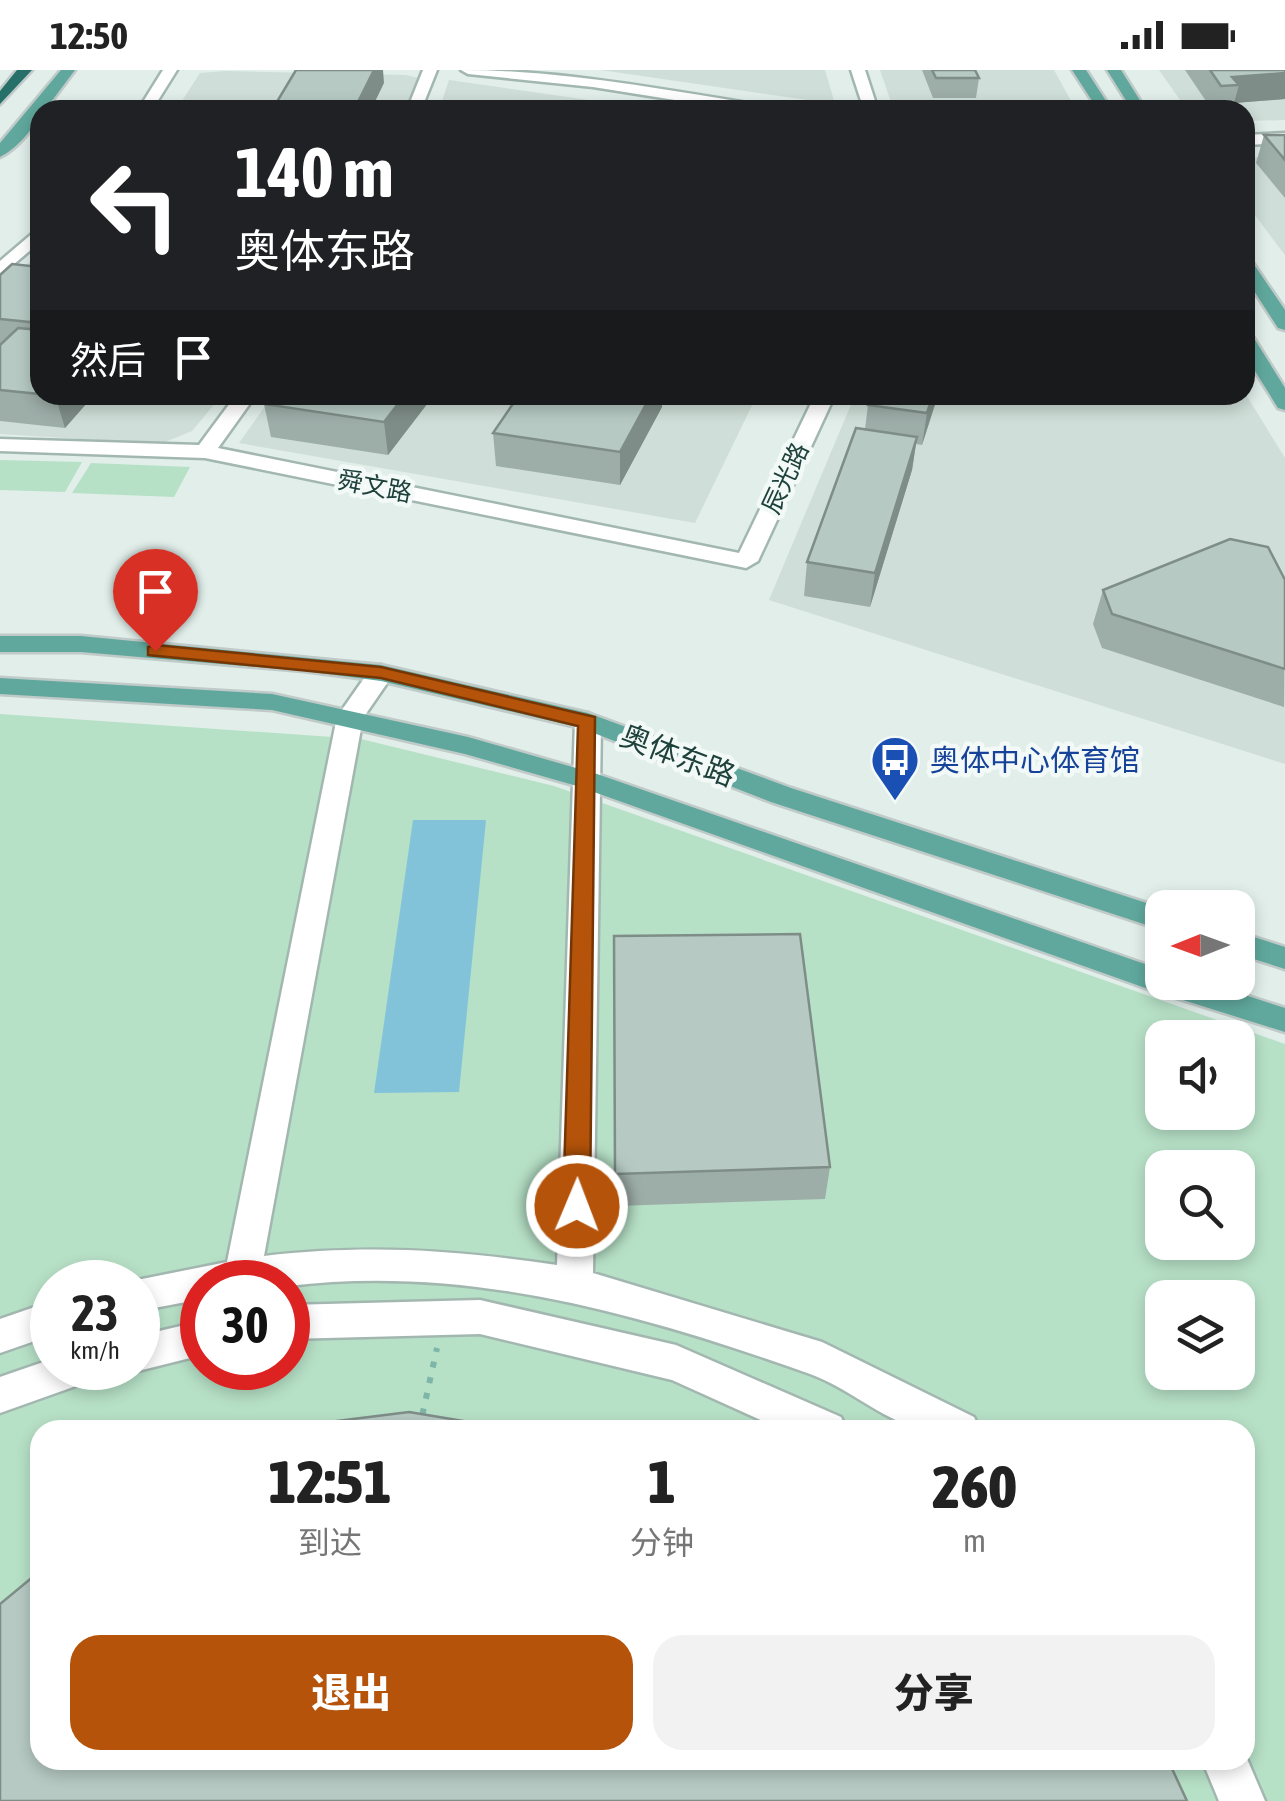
<!DOCTYPE html>
<html lang="zh">
<meta charset="utf-8">
<style>
:root{--surface:#fff;--page:#f2f2f2;--text:#222;--muted:#767676;--accent:#b45309}
body{margin:0;font-family:"Asap Condensed","Noto Sans SC",sans-serif;background:var(--page);color:var(--text);height:100vh;display:flex;flex-direction:column;font-size:38px;white-space:nowrap}
*{box-sizing:border-box;margin:0}
p{font-size:32px;color:var(--muted)}
.icon{flex:none;width:55px;height:55px;fill:none;stroke:currentColor;stroke-width:2;stroke-linecap:round;stroke-linejoin:round}
.map{position:relative;flex:1;overflow:hidden}
.drawer{position:absolute;left:30px;top:1350px;width:1225px;height:350px;display:flex;flex-direction:column;background:var(--surface);border-radius:30px;box-shadow:0 5px 15px #0003}
.drawer>*{flex:none}
.top-card{position:absolute;left:30px;top:30px;width:1225px;height:305px;border-radius:30px;box-shadow:0 5px 15px #0003;background:#202124;color:#fff;overflow:hidden}
.needle{width:65px;rotate:269deg}
.buttons{position:absolute;left:1145px;top:820px;display:grid;gap:20px}
.buttons a{display:grid;place-items:center;width:110px;height:110px;border-radius:20px;background:var(--surface);box-shadow:0 5px 15px #0003;font-size:50px}
.speed{position:absolute;left:30px;top:1190px;display:flex;gap:20px;font-size:50px;font-weight:700;text-align:center}
.speed>*{display:grid;place-content:center;width:130px;height:130px;border-radius:50%;background:var(--surface);box-shadow:0 5px 15px #0003;line-height:1}
.speed small{font-size:25px;font-weight:400}
.speed .limit{border:15px solid #d22;background:#fff;color:#111}
.pin{position:absolute;display:grid;place-items:center;width:85px;height:85px;color:#fff;margin:-102px -42px;border-radius:50% 50% 50% 0;rotate:-45deg;box-shadow:0 0 10px #0007}
.pin .icon{rotate:45deg}
.me{position:absolute;width:110px;margin:-55px;rotate:1deg;stroke-linejoin:round;filter:drop-shadow(0 0 8px #0008)}
.turn{display:flex;align-items:center;gap:35px;height:210px;padding:0 40px;font-size:45px}
.turn .icon{width:130px;height:130px;stroke-width:2.5}
.turn b{display:block;font-size:70px;line-height:85px}
.then{display:flex;align-items:center;height:95px;padding:0 40px;background:#0003;gap:20px;font-size:38px}
.eta{display:flex;justify-content:space-evenly;align-items:center;height:170px;text-align:center}
.eta b{font-size:60px;font-weight:800;line-height:70px}
.button{display:flex;gap:20px;margin-top:auto;padding:20px 40px}
.button a{flex:1;height:115px;border-radius:30px;background:var(--accent);color:#fff;font-size:40px;font-weight:800;line-height:115px;text-align:center}
.button a+a{background:var(--page);color:var(--text)}
.status{display:flex;justify-content:space-between;align-items:center;height:70px;padding:0 50px;background:var(--surface);direction:ltr}
.status svg{height:28px;fill:currentColor}
.map>svg:first-child{display:block}
</style>
<div class="status"><b>12:50</b><svg viewBox="0 0 49 12"><path d="M0 12V9h3v3zM5 12V6h3v6zM10 12V3h3v9zM15 12V0h3v12zM26 1h20v11H26zM47 4h2v5h-2z"/></svg></div>
<div class="map">
<svg width="1285" height="1731" viewBox="0 0 1285 1731">
<rect width="100%" height="100%" fill="#e1eee9"/>
<!-- built -->
<path fill="#cfded8" d="M601,0H825L835,34Z
M880,0H1054L1076,40L893,38Z
M1159,0H1285V50L1245,51V40H1187Z
M225,1L406,5L422,9L409,40H176L200,3Z
M449,10L659,40H439Z
M1285,85V185L1245,132V88Z
M40,182V325H222L192,361L160,374L0,364V221Z
M1245,323L1285,388V694L769,530L855,325Z
M273,325H757L695,453L239,373Z"/>
<!-- green -->
<path fill="#b7e1c7" fill-rule="evenodd" d="M0,390L82,392L65,422L0,420Z
M91,393L190,397L174,427L72,423Z
M0,644L361,669L554,716L1285,974V1731H0ZM1162,968H1238V1042H1162ZM1162,1098H1238V1172H1162ZM52,1212H138V1298H52ZM202,1212H288V1298H202ZM1162,1228H1238V1302H1162ZM40,1360H1245V1690H40Z"/>
<!-- water -->
<path fill="#82c3d9" d="M413,750H486L459,1022L374,1023Z"/>
<g fill="none" stroke-linecap="round" stroke-linejoin="round">
<!-- minor casing -->
<g stroke="#a3b7b1" stroke-width="5">
<path id="minor" d="M163,0H177L152,40H138Z
M423,0H437L421,40H407Z
M461,0C564,0 665,20 767,36L774,40H738L593,17L468,4Z
M851,0H865L878,40H864Z
M1285,63V73L1245,75V65Z
M40,157V172L0,206V191Z
M236,325H256L218,378L739,483L815,325H835L758,491L746,498L205,388L0,381V369L199,375Z
M381,595L394,603L363,648L264,1186C368,1174 454,1180 557,1195L575,651L588,643L601,651L593,1203L822,1272L974,1347L980,1360C961,1360 936,1364 919,1359C880,1348 847,1317 810,1304C642,1244 468,1194 288,1216V1212H202V1229L138,1241V1212H127L227,1192L337,647L372,597Z
M480,1230L676,1275L841,1347L847,1360H783L672,1310L480,1264L288,1269V1235Z
M52,1231V1265L0,1283V1249Z
M202,1251V1285L138,1301L130,1298H138V1266Z
M52,1289V1298H96L90,1311L0,1343V1307Z
M1245,1684L1265,1731H1219L1202,1690H1245Z"/>
</g>
<!-- major casing -->
<g stroke="#c0cac8" stroke-width="5">
<path id="major" d="M61,0H75L45,40H40C36,58 16,79 0,87V73Z
M1072,0H1086L1112,40H1098Z
M1107,0H1121L1146,40H1132Z
M1245,189L1251,190L1285,240V260L1278,258L1245,207Z
M1245,263L1252,265L1285,318V340L1278,338L1245,285Z
M0,566H81L381,595L588,643L791,718L1162,838V860L771,732L581,658L381,611L304,601L81,582H0Z
M0,608L272,624L468,667L597,704L1162,900V912H1204L1285,938V962L1151,920L577,716L465,684L272,640L0,624Z
M1238,862L1285,877V899L1238,884Z"/>
</g>
<!-- highway casing -->
<g stroke="#c0cac8" stroke-width="5">
<path id="highway" d="M17,0H32L0,34V21Z"/>
</g>
<!-- path -->
<path stroke="#7eb5a9" stroke-width="6" stroke-dasharray="6 10" stroke-linecap="butt" d="M419,1360L437,1278"/>
<!-- minor -->
<use href="#minor" fill="#fff" fill-rule="evenodd"/>
<!-- major -->
<use href="#major" fill="#60a89d" fill-rule="evenodd"/>
<!-- highway -->
<use href="#highway" fill="#277069" fill-rule="evenodd"/>
</g>
<!-- wall -->
<path fill="#9dada8" d="M922,0H975L979,8L976,28H933Z
M1185,0H1285V29L1234,33L1232,40H1212Z
M1264,65H1285V128L1256,93Z
M40,197V325H94L65,358L0,351V205Z
M434,325L388,385L271,367L264,334Z
M668,325H726L724,333L668,327Z
M871,325H938L922,375L916,374L912,400L870,537L804,526L807,492L865,359L868,335Z
M662,337L620,415L496,396L493,363Z
M1285,510L1284,637L1102,578L1093,554L1103,520Z
M830,1097L825,1129L616,1136L615,1104Z"/>
<!-- shaded-wall -->
<path fill="#7f8d88" d="M374,0H383L384,13L371,40H354Z
M1285,3V29L1234,33L1239,15L1232,7Z
M55,325H94L65,358Z
M405,325H434L388,385L384,352Z
M651,325H662V337L620,415V382Z
M933,325H938L922,375L927,343Z
M917,367L912,400L870,537L875,503Z"/>
<!-- building -->
<path fill="#b6c9c3" stroke="#7f8d88" stroke-width="2.5" d="M296,0H374L354,40H272Z
M932,0H975L979,8H936Z
M1210,0H1285V3L1232,7L1239,15L1221,16Z
M492,32L548,35L545,40H487Z
M1264,65H1285V90Z
M12,194L40,197V253L0,249V205Z
M18,258L40,260V324L0,320V275Z
M273,325H405L384,352L264,334Z
M519,325H651L620,382L493,363Z
M871,325H933L927,343L868,335Z
M856,358L917,367L875,503L807,492Z
M1230,469L1268,477L1285,510V599L1112,544L1103,520Z
M800,864L830,1097L615,1104L614,866Z
M409,1342L518,1360H271L273,1359Z
M40,1501V1690H1168L1187,1731H0V1534Z"/>
<!-- route -->
<path fill="#b45309" stroke="#753606" stroke-width="2.5" d="M155,575L381,597L595,647L590,1136L586,1144L577,1148L567,1144L563,1136L578,656L381,608L148,585V577Z"/>
<!-- icons -->
<defs>
<g id="bus-pin" transform="scale(2.5)"><path d="M0 17L-7.5 6A9.5 9.5 0 1 1 7.5 6Z" fill="#1a4fb4" stroke="#f2f9f7"/><path d="M-5-6H5V4H4V6H2V4H-2V6H-4V4H-5ZM-3.5-4V0h7V-4ZM-3.5 1.2v1.5H-2V1.2ZM2 1.2v1.5H3.5V1.2Z" fill="#fff"/></g>
</defs>
<g fill-rule="evenodd">
<use href="#bus-pin" x="895" y="690"/>
</g>
<g text-anchor="middle" dominant-baseline="central" stroke-width="9" stroke-linejoin="round" paint-order="stroke">
<!-- far-street labels -->
<g font-size="25" fill="#1f413b" stroke="#f2f9f7">
<text transform="translate(785 408) rotate(-65)">辰光路</text>
<text transform="translate(375 416) rotate(11)">舜文路</text>
</g>
<!-- street labels -->
<g font-size="30" fill="#1f413b" stroke="#f2f9f7">
<text transform="translate(678 685) rotate(21)">奥体东路</text>
</g>
<!-- transit labels -->
<g font-size="30" fill="#164399" stroke="#f2f9f7" text-anchor="start">
<text x="930" y="690">奥体中心体育馆</text>
</g>
</g>
</svg>
<div class="buttons">
<a><svg class="needle" viewBox="-14 -14 28 28"><path d="M0-13l5 13h-10z" fill="#e53935"/><path d="M0 13l5-13h-10z" fill="#767676"/></svg></a>
<a><svg class="icon" aria-label="sound" viewBox="0 0 24 24"><path d="M4 9h4l5-4v14l-5-4H4zM17 9q2 3 0 6"/></svg></a>
<a><svg class="icon" aria-label="search" viewBox="0 0 24 24"><circle cx="10" cy="10" r="6"/><path d="M15 15l6 6"/></svg></a>
<a><svg class="icon" aria-label="layers" viewBox="0 0 24 24"><path d="M12 4l9 5-9 5-9-5zM3 14l9 5 9-5"/></svg></a>
</div>
<div class="speed"><div>23<small>km/h</small></div><div class="limit">30</div></div>
<div class="pin" style="left:155px;top:581px;background:#d93025"><svg class="icon" aria-label="arrive" viewBox="0 0 24 24"><path d="M6 21V4h12l-3 4 3 4H6"/></svg></div>
<svg class="me" style="left:577px;top:1136px" viewBox="-20 -20 40 40"><circle r="17" fill="#b45309" stroke="#fff" stroke-width="3"/><path d="M0-11L8 9 0 5-8 9z" fill="#fff"/></svg>
<div class="top-card">
<div class="turn"><svg class="icon" aria-label="left" viewBox="0 0 24 24"><path d="M17 20v-9H6M10 6l-5 5 5 5"/></svg><div><b>140 m</b>奥体东路</div></div>
<div class="then">然后<svg class="icon" aria-label="arrive" viewBox="0 0 24 24"><path d="M6 21V4h12l-3 4 3 4H6"/></svg></div>
</div>
<section class="drawer">
<div class="eta">
<div><b>12:51</b><p>到达</p></div>
<div><b>1</b><p>分钟</p></div>
<div><b>260</b><p>m</p></div>
</div>
<div class="button"><a>退出</a><a>分享</a></div>
</section>
</div>
